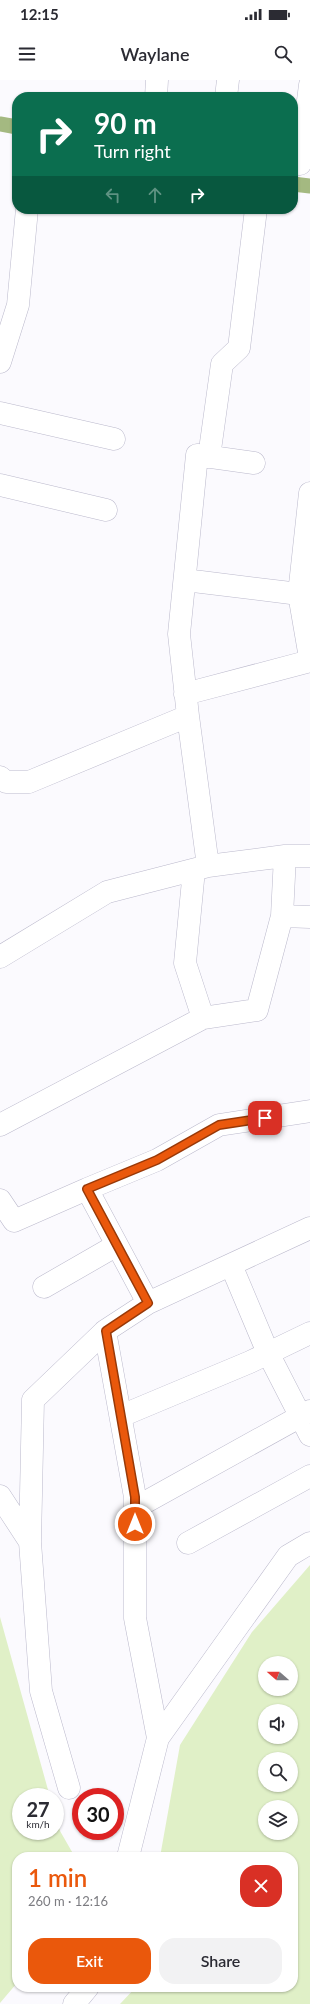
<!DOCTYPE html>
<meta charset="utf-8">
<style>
:root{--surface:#fff;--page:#f2f2f3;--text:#2b2b33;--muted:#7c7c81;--accent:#ea580c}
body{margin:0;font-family:Lato,sans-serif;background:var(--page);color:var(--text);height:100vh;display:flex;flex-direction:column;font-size:15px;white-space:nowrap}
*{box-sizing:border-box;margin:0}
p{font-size:13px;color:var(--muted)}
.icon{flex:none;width:22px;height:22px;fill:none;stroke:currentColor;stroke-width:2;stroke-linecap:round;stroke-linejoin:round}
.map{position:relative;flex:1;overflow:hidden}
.drawer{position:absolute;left:12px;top:1772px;width:286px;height:140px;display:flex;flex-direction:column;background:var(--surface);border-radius:16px;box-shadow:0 1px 3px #0004}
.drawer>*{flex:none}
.banner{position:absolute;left:12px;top:12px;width:286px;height:122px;border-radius:16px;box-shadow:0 1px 3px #0004;background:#0b6e4f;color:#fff;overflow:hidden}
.needle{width:26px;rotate:290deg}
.tools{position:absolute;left:258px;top:1576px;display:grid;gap:8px}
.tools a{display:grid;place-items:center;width:40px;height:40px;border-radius:50%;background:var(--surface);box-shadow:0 1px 3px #0004;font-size:20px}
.speed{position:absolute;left:12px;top:1708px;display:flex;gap:8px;font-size:20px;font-weight:700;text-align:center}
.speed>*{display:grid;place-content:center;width:52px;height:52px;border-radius:50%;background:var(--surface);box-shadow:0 1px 3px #0004;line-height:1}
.speed small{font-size:10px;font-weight:400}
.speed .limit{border:6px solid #d22;background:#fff;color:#111}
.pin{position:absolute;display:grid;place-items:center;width:34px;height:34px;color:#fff;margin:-17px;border-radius:8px;box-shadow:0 2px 6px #0006}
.me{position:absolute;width:44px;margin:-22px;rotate:0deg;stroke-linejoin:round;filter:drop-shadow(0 0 3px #0008)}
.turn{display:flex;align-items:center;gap:14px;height:84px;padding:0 16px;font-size:18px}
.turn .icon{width:52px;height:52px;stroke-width:2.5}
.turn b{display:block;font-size:28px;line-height:34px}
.lanes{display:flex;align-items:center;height:38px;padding:0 16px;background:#0003;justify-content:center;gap:20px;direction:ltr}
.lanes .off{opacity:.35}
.round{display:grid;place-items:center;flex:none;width:42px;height:42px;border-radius:16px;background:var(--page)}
.head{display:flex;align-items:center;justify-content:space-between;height:68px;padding:0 16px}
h1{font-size:24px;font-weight:600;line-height:30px;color:var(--accent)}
.cta{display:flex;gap:8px;margin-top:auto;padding:8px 16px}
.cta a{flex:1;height:46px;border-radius:16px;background:var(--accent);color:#fff;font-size:16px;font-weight:600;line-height:46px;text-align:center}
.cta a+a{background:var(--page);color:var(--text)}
.status{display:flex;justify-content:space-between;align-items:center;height:28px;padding:0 20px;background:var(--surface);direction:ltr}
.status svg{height:11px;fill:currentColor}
header{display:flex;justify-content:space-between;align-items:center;height:52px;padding:0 16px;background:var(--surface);font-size:18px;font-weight:600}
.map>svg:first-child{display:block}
</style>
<div class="status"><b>12:15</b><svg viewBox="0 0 49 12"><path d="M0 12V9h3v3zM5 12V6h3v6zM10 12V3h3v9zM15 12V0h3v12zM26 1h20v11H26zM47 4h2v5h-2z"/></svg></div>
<header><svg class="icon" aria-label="menu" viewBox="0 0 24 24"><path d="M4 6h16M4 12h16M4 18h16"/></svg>Waylane<svg class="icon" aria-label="search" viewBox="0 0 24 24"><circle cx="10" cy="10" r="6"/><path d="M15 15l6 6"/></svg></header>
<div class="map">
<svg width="310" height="1924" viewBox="0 0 310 1924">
<rect width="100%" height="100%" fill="#fbfafe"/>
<!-- green -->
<path fill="#e0f0c7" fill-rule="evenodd" d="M310,1485V1924H120L136,1907H293V1777H160L180,1665L252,1552ZM265,1583H291V1609H265ZM265,1631H291V1657H265ZM265,1679H291V1705H265ZM265,1727H291V1753H265Z
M0,1537L50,1717H21V1751H55V1733L60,1751L75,1777H17V1903L0,1923Z"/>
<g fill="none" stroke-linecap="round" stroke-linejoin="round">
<!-- canal -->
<path stroke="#a4b981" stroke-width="15" d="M0,44L17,47
M293,104L310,106"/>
<!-- minor casing -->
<g stroke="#bbb9cc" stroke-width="23">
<path id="minor" d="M156,17L157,0
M226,17L228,0
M300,84L310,5
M0,282L18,225L27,129
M0,333L114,359
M209,377L222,284L239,268L256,129
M0,405L106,430
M310,413L299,514L310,578
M185,500L299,514
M185,614L310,581
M0,697L6,702H29L188,636
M285,776L282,836L310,837
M208,786L188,636L179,554L197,375L254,383
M194,790L185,883L203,938L257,930L282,836
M0,877L107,812L208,786L285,776H310
M0,1045L203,938
M87,1109L157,1080L219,1045L310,1031
M0,1120L14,1141L87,1109L148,1223L105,1251L135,1417V1538L158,1658L288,1476L310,1463
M231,1185L268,1273L310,1355
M44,1207L117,1165
M148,1223L310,1148
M121,1336L250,1282L310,1253
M0,1416L30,1462
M135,1428L310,1331
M188,1463L310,1396
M69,1708L41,1611L30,1462L33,1320L105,1251
M128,1777L158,1658
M74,1924L88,1907"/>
</g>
<!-- minor -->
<use href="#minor" stroke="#fff" stroke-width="22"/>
</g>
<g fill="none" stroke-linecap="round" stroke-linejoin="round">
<!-- route casing -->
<g stroke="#983908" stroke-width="10">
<path id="route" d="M135,1444V1417L106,1251L148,1223L87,1109L157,1080L219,1045L265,1038"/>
</g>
<!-- route -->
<use href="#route" stroke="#ea580c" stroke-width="7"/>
</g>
</svg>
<div class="tools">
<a><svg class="needle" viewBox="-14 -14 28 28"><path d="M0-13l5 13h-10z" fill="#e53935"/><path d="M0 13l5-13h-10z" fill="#7c7c81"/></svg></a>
<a><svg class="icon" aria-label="sound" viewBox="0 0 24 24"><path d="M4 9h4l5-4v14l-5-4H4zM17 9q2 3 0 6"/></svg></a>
<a><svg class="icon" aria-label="search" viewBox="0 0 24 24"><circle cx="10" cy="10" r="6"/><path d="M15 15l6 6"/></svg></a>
<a><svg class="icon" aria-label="layers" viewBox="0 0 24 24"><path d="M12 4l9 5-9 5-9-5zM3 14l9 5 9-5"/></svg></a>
</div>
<div class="speed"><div>27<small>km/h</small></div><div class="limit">30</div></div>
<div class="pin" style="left:265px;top:1038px;background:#d93025"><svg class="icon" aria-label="arrive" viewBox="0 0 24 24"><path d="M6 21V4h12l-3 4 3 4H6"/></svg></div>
<svg class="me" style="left:135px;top:1444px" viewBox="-20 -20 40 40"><circle r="17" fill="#ea580c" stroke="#fff" stroke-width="3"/><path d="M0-11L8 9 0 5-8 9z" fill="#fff"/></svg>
<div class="banner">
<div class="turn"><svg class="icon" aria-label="right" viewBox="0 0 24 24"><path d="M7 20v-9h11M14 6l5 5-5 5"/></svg><div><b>90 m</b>Turn right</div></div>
<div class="lanes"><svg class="icon off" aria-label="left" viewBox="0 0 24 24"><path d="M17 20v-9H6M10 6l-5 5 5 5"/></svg><svg class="icon off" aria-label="ahead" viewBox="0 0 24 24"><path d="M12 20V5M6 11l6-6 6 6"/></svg><svg class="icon" aria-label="right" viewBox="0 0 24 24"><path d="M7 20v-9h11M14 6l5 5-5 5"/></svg></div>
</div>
<section class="drawer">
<div class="head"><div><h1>1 min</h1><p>260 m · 12:16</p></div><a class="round" style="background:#d93025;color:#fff"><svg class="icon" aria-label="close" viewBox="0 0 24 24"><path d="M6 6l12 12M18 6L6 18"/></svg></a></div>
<div class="cta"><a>Exit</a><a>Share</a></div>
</section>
</div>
